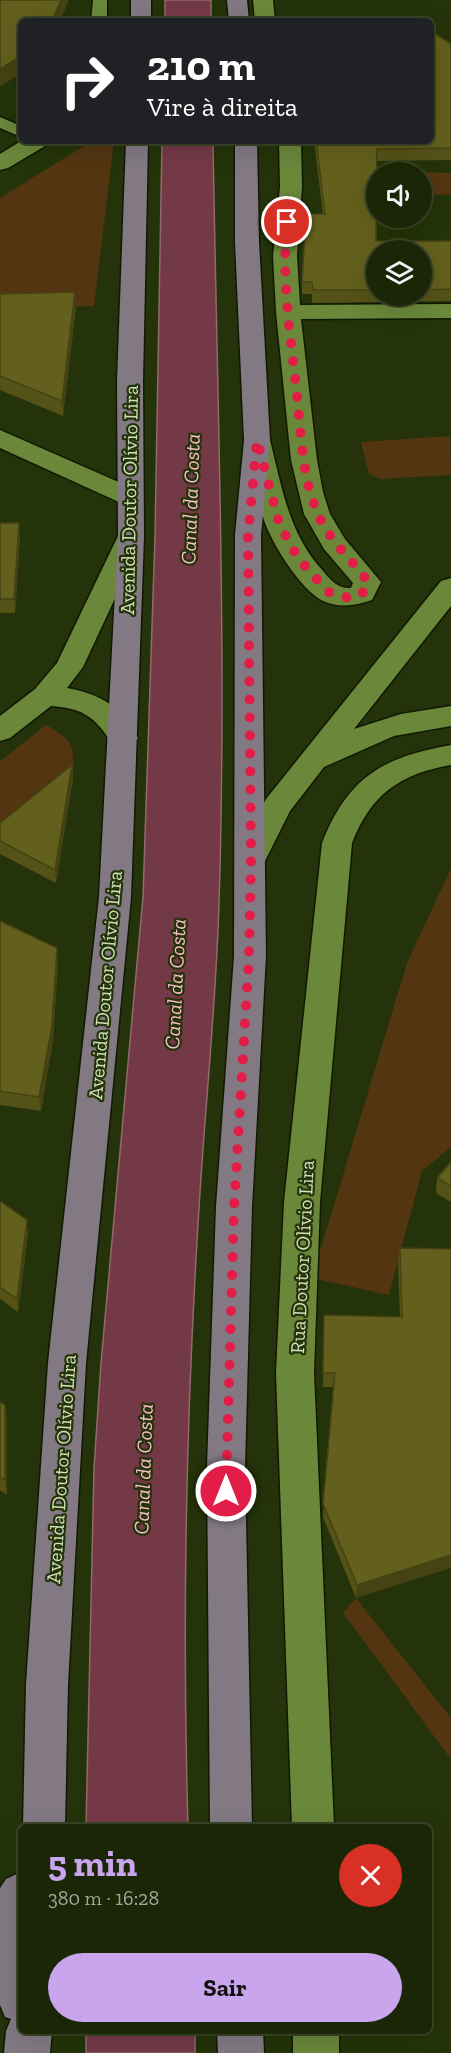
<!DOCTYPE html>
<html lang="pt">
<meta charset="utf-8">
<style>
:root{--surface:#1b2607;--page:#283215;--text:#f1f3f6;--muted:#a0a59b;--line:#394328;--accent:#c9a5ee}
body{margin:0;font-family:"Zilla Slab",serif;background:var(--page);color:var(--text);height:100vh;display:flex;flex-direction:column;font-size:22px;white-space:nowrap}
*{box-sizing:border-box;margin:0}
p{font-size:20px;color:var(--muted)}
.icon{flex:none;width:33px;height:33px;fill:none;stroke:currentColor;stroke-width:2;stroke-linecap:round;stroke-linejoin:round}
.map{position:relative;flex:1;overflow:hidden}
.drawer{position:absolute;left:18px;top:1824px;width:414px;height:210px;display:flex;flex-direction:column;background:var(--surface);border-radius:9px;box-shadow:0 6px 24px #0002,0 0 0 2px var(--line)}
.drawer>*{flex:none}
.guide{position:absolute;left:18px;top:18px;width:416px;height:126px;border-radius:9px;box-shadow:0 6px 24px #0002,0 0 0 2px var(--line);background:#202124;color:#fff;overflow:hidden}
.buttons{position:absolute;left:366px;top:162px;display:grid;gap:12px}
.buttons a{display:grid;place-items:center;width:66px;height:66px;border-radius:50%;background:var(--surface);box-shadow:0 6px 24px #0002,0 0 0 2px var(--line);font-size:30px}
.pin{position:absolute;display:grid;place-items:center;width:51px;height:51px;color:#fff;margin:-26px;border:3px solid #fff;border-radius:50%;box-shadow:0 2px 6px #0007}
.me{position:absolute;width:66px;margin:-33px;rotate:0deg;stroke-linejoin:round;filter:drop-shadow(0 0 4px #0008)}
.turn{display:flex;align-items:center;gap:21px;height:126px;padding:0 30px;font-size:27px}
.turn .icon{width:78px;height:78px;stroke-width:2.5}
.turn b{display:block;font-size:42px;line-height:51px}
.round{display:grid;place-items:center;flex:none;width:63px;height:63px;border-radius:32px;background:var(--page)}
.overview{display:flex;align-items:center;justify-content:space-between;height:102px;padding:0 30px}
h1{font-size:36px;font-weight:700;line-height:45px;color:var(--accent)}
.button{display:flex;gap:12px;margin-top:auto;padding:12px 30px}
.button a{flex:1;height:69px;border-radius:36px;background:var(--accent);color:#111;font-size:24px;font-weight:700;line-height:69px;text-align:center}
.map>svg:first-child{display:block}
</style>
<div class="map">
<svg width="451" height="2053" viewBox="0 0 451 2053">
<rect width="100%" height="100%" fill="#243309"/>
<!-- green -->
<path fill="#533511" d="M92,141H114L94,306L0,309V198Z
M401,171L451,173V195L422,194V172Z
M450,436L451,475L380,479L369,474L361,442Z
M46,725C75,741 74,746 73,778L0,837V761Z
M451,868V1147L422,1171L389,1295L312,1278L407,963Z
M356,1598L451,1718V1759L343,1613Z"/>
<!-- water -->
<path fill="#743947" stroke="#8f6b69" stroke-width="1.5" d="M165,0H211V21H165Z
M162,141H213C217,395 227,650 219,904C216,1006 205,1107 199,1208C186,1414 182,1621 188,1827H86L94,1468L101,1363L143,897L155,536Z
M86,2031H195V2053H86Z"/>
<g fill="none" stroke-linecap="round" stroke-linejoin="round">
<!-- service casing -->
<g stroke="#101903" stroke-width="3">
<path id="service" d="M93,0H107V21H91Z
M0,117L21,126V137L0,128Z"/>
</g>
<!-- minor casing -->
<g stroke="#101903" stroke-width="3">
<path id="minor" d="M253,0H273L275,21H255Z
M279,141H301L302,187L297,256L300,305L451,304V318L301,319L317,460L323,492L330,514L345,539L381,582L372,600C355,606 339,608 323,601C300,589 272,544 264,520C255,494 251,467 244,440L248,435L257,432L266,435L270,440C282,488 289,535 324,572C331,581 339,589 351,588L353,583L324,549L304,514L291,460L276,312L273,256L280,187Z
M0,430L139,491L143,497L139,503L130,505L121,503L0,448Z
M131,528L141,530L144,536L83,667L67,688C103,695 120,706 138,738L133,745L123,748L113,745C96,718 84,708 51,706L10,738L0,741V716L35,689L57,663L118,536L121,530Z
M451,745V765C400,774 371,794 352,843L320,1202L314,1373L334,1827H292L276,1373L284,1202L322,843C348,777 383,757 451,745Z
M293,2031H339V2053H293Z"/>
</g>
<!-- tertiary casing -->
<g stroke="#101903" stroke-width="3">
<path id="tertiary" d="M21,141H48L45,146L8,168L0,170V154Z
M451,578V606L354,729L401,714L451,706V726L394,736L324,767L290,811L262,867L251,870L240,867L236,859L266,799L441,581Z"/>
</g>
<!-- primary casing -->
<g stroke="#101903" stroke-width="3">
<path id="primary" d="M131,0H151V21H131Z
M227,0H247L249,21H229Z
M126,141H148L143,381L144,536L131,897L86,1363L68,1684L65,1827H23L26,1684L48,1363L99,897L118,536L117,381Z
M235,141H257L259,242L270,440L261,535L266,956L252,1207L245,1467L252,1827H210L207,1467L216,1207L234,956L235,535L244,440L235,242Z
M21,1872V1935L18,1940L21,1944V2031H52L50,2053H4L6,2031L11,2019L5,2017L0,2005V1888L6,1879Z
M217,2031H263L264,2053H218Z"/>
</g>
<!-- service -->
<use href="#service" fill="#6a873a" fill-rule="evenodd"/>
<!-- minor -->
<use href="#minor" fill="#6a873a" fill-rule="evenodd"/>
<!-- tertiary -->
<use href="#tertiary" fill="#6a873a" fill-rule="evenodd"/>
<!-- primary -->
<use href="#primary" fill="#827983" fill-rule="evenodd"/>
</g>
<!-- wall -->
<path fill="#555218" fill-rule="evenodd" d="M451,44V160L377,161L376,241H451V301L312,303V294H302V282L323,214L314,141H430ZM376,250H422V296H376Z
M0,294L76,307L63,416L0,390Z
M0,523L20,537L15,613H0Z
M73,778L56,883L0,854V823Z
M0,921L58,963L53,1040L41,1111L0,1105Z
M451,1162V1202L436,1193L437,1178Z
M0,1201L28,1233L18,1312L0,1299Z
M400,1248L451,1249L356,1598L323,1517L333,1387H323L324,1315L400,1317L398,1263Z
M0,1402L7,1420V1495L0,1490Z"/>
<!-- shaded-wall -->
<path fill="#454214" d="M61,0H69L60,21H52Z
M21,56V74L0,86V69Z
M75,292L76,307L63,416L62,401Z
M19,523L20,537L15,613L14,599Z
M72,765L73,778L56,883L55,870Z
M57,948L58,963L53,1040L41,1111L39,1097Z
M27,1220L28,1233L18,1312L17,1299Z
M5,1405L7,1420V1495L5,1480Z
M451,1555V1568L356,1598L357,1585Z"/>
<!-- building -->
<path fill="#635f1c" stroke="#454214" stroke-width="1.5" d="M0,0H61L52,21H21V56L0,69Z
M430,33H434L451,44V148L377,149L376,241H451V289L422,290V250H376V290H313L312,282H302L306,214H325L316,141H430Z
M75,292L62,401L0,376V294Z
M0,523H19L14,599H0Z
M72,765L55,870L0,841V823Z
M0,921L57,948L52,1026L39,1097L0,1091Z
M451,1162V1186L437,1178Z
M0,1201L27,1220L17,1299L0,1287Z
M400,1248L451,1249V1555L357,1585L323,1504L335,1373H323L324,1315L402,1317Z
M0,1402L5,1405V1480L0,1477Z"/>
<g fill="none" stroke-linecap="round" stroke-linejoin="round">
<!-- route -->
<path stroke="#e11d48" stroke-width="10" stroke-dasharray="0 18" d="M226,1491L234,1207L249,956L251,859L248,535L257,440L279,523L292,548L308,570L330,593L349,598L362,594L368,582C351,558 328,540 317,512C302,476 301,434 297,395C291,338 281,280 287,222"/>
</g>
<g text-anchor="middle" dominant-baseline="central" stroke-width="4.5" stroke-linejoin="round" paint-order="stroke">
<!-- street labels -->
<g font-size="20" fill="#cfe0b9" stroke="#243309">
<text transform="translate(129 500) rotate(-89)">Avenida Doutor Olívio Lira</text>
<text transform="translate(105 985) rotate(-85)">Avenida Doutor Olívio Lira</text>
<text transform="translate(302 1257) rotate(-87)">Rua Doutor Olívio Lira</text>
<text transform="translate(61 1469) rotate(-86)">Avenida Doutor Olívio Lira</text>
</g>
<!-- water labels -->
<g font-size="21" font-style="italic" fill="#f8bdc8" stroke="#243309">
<text transform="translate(190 499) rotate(-88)">Canal da Costa</text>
<text transform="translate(175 984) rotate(-87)">Canal da Costa</text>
<text transform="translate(143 1469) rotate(-88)">Canal da Costa</text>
</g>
</g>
</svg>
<div class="buttons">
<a><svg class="icon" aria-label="sound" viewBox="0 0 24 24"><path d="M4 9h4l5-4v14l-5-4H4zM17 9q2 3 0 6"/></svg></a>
<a><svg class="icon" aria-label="layers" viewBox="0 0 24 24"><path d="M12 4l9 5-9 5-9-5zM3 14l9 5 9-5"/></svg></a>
</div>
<div class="pin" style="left:287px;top:222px;background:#d93025"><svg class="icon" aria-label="arrive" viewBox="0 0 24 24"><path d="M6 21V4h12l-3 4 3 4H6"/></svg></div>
<svg class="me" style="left:226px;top:1491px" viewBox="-20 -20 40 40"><circle r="17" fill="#e11d48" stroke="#fff" stroke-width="3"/><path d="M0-11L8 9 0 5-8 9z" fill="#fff"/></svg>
<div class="guide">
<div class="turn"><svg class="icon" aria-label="right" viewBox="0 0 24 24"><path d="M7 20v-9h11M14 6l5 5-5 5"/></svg><div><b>210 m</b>Vire à direita</div></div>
</div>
<section class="drawer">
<div class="overview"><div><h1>5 min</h1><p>380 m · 16:28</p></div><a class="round" style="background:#d93025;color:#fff"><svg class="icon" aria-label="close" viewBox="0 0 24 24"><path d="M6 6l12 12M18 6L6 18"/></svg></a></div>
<div class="button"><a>Sair</a></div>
</section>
</div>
